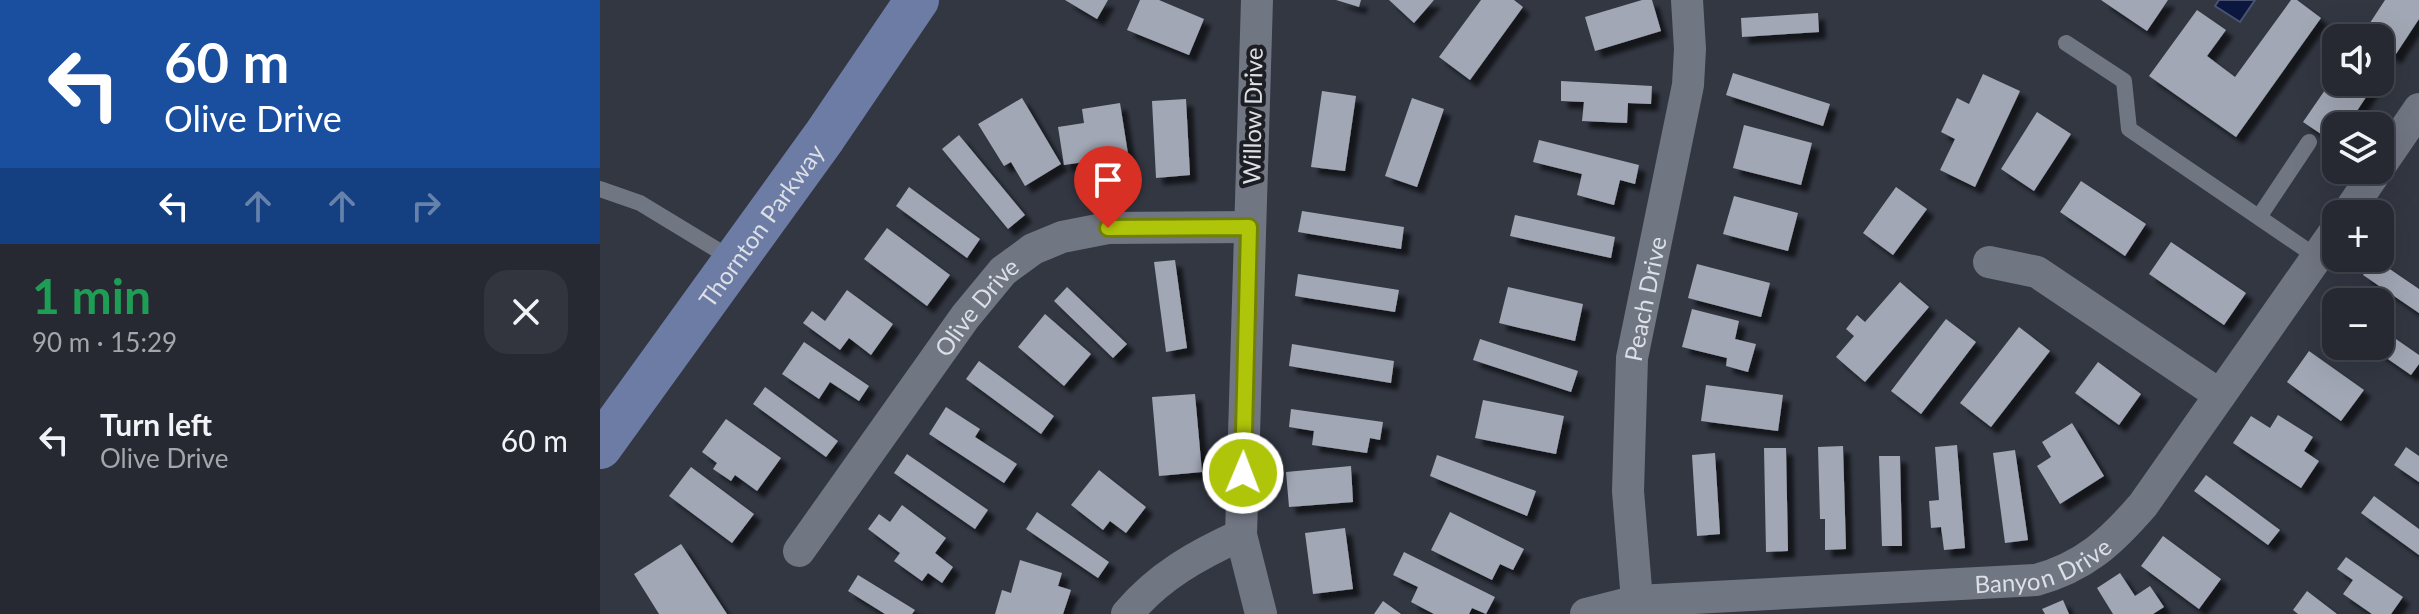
<!DOCTYPE html>
<meta charset="utf-8">
<style>
:root{--surface:#262932;--page:#32353e;--text:#f1f3f6;--muted:#a4a6ac;--line:#42454d}
body{margin:0;font-family:Lato,sans-serif;background:var(--page);color:var(--text);height:100vh;display:flex;flex-direction:column;font-size:30px;white-space:nowrap}
*{box-sizing:border-box;margin:0}
p{font-size:26px;color:var(--muted)}
.icon{flex:none;width:44px;height:44px;fill:none;stroke:currentColor;stroke-width:2;stroke-linecap:round;stroke-linejoin:round}
.map{position:relative;flex:1;overflow:hidden}
.details{display:flex;flex-direction:column;background:var(--surface);width:600px}
.details>*{flex:none}
.banner{background:#1a4fa0;color:#fff;overflow:hidden}
.tools{position:absolute;left:1722px;top:24px;display:grid;gap:16px}
.tools a{display:grid;place-items:center;width:72px;height:72px;border-radius:16px;background:var(--surface);box-shadow:0 8px 32px #0002,0 0 0 2px var(--line);font-size:40px}
.pin{position:absolute;display:grid;place-items:center;width:68px;height:68px;color:#fff;margin:-82px -34px;border-radius:50% 50% 50% 0;rotate:-45deg;box-shadow:0 0 8px #0007}
.pin .icon{rotate:45deg}
.me{position:absolute;width:88px;margin:-44px;rotate:1deg;stroke-linejoin:round;filter:drop-shadow(0 0 6px #0008)}
.turn{display:flex;align-items:center;gap:28px;height:168px;padding:0 32px;font-size:36px}
.turn .icon{width:104px;height:104px;stroke-width:2.5}
.turn b{display:block;font-size:56px;line-height:68px}
.lanes{display:flex;align-items:center;height:76px;padding:0 32px;background:#0003;justify-content:center;gap:40px;direction:ltr}
.lanes .off{opacity:.35}
.round{display:grid;place-items:center;flex:none;width:84px;height:84px;border-radius:24px;background:var(--page)}
.overview{display:flex;align-items:center;justify-content:space-between;height:136px;padding:0 32px}
h1{font-size:48px;font-weight:700;line-height:60px;color:#1e9e55}
ul{padding:0;list-style:none}
li{display:flex;align-items:center;gap:24px;height:120px;padding:0 32px}
li div{flex:1}
li b{display:block;font-size:30px}
li em{font-style:normal}
main{display:flex;flex:1;min-height:0}
.map>svg:first-child{display:block}
</style>
<main>
<section class="details">
<div class="banner">
<div class="turn"><svg class="icon" aria-label="left" viewBox="0 0 24 24"><path d="M17 20v-9H6M10 6l-5 5 5 5"/></svg><div><b>60 m</b>Olive Drive</div></div>
<div class="lanes"><svg class="icon" aria-label="left" viewBox="0 0 24 24"><path d="M17 20v-9H6M10 6l-5 5 5 5"/></svg><svg class="icon off" aria-label="ahead" viewBox="0 0 24 24"><path d="M12 20V5M6 11l6-6 6 6"/></svg><svg class="icon off" aria-label="ahead" viewBox="0 0 24 24"><path d="M12 20V5M6 11l6-6 6 6"/></svg><svg class="icon off" aria-label="right" viewBox="0 0 24 24"><path d="M7 20v-9h11M14 6l5 5-5 5"/></svg></div>
</div>
<div class="overview"><div><h1>1 min</h1><p>90 m · 15:29</p></div><a class="round"><svg class="icon" aria-label="close" viewBox="0 0 24 24"><path d="M6 6l12 12M18 6L6 18"/></svg></a></div>
<ul>
<li><svg class="icon" aria-label="left" viewBox="0 0 24 24"><path d="M17 20v-9H6M10 6l-5 5 5 5"/></svg><div><b>Turn left</b><p>Olive Drive</p></div><em>60 m</em></li>
</ul>
</section>
<div class="map">
<svg width="1819" height="614" viewBox="0 0 1819 614">
<defs>
<filter id="shadow"><feDropShadow dx="7" dy="7" stdDeviation="2" flood-color="#0009"/></filter>
</defs>
<rect width="100%" height="100%" fill="#323742"/>
<!-- water -->
<path fill="#0c1740" stroke="#4a5372" stroke-width="2" d="M1619,0H1655L1640,22L1615,6Z"/>
<!-- building -->
<path fill="#a2a7b5" filter="url(#shadow)" d="M465,0H508L497,19Z
M540,0H559L604,19L589,55L527,30Z
M736,0H761L759,7Z
M789,0H834L814,23Z
M881,0H914L923,7L870,80L839,57Z
M1042,0H1052L1061,31L995,51L985,17Z
M1501,0H1568L1547,31Z
M1691,0H1697L1721,18L1636,137L1549,76L1597,10L1626,30L1607,56L1635,77Z
M1785,0H1819V19L1794,57L1780,47V38L1762,35Z
M1218,13L1219,32L1142,37L1141,18Z
M1133,73L1230,104L1223,126L1126,95Z
M1383,74L1420,91L1375,187L1340,170L1355,139L1341,132L1357,98L1369,104Z
M1736,74V82H1776L1747,126H1736V144L1703,122Z
M961,81L1052,86L1051,104L1028,103L1027,123L982,121L984,102L961,101Z
M722,91L756,96L745,171L711,167Z
M422,98L461,164L425,186L411,162L404,166L378,124Z
M812,98L844,109L817,187L785,176Z
M586,99L590,175L556,178L552,101Z
M520,103L532,179L495,185L491,161L464,165L458,127L484,123L482,109Z
M1437,112L1471,134L1434,191L1401,169Z
M1144,125L1212,143L1201,185L1133,168Z
M359,135L425,215L408,229L342,149Z
M939,140L1039,165L1035,184L1020,180L1014,205L977,195L982,174L933,162Z
M1481,181L1546,224L1525,256L1460,212Z
M309,187L380,239L367,258L296,206Z
M1296,187L1327,209L1293,255L1263,233Z
M1134,196L1198,213L1188,251L1123,234Z
M702,211L804,227L801,249L698,232Z
M915,215L1015,237L1011,258L910,236Z
M287,228L350,275L327,306L264,259Z
M1571,242L1646,293L1624,325L1549,274Z
M1775,259L1819,289V313L1763,275Z
M575,260L587,348L566,352L554,262Z
M1097,264L1170,283L1161,317L1088,298Z
M698,274L799,290L795,312L695,296Z
M1300,282L1329,307L1265,382L1236,357L1254,336L1246,329L1257,315L1265,322Z
M467,287L527,344L513,358L454,301Z
M908,287L983,304L975,341L899,323Z
M247,290L293,324L271,355L249,338L240,350L203,323L212,311L225,321Z
M1731,307L1736,311V323L1725,315Z
M1092,309L1139,321L1135,339L1156,344L1148,372L1126,366L1127,358L1082,347Z
M445,314L491,354L464,386L418,347Z
M1346,319L1376,342L1321,414L1291,391Z
M1419,327L1450,351L1391,427L1360,403Z
M1780,328L1819,355V364L1811,375L1769,346H1780Z
M880,339L978,371L971,392L873,360Z
M204,342L269,386L259,401L230,382L219,399L182,374Z
M692,344L794,361L791,383L689,366Z
M1709,351L1764,390L1741,421L1687,382Z
M379,361L454,416L441,434L366,379Z
M1498,362L1541,394L1519,425L1475,393Z
M1106,385L1183,395L1178,431L1101,421Z
M165,387L238,441L226,457L153,404Z
M595,394L602,472L559,476L552,397Z
M883,400L964,416L956,454L875,438Z
M346,407L380,429L375,437L417,464L404,483L329,434Z
M691,409L783,422L780,440L770,438L767,453L712,445L714,431L689,427Z
M1678,415L1713,437L1704,451L1719,461L1701,488L1633,443L1651,416L1670,428Z
M126,419L181,458L157,491L135,475L131,481L113,469L117,463L102,452Z
M1472,423L1504,476L1460,504L1437,466L1451,457L1442,442Z
M1357,445L1365,548L1344,550L1341,527L1331,528L1329,501L1339,500L1335,447Z
M1243,446L1246,549L1225,550V519H1220L1218,447Z
M1806,447L1819,456V482L1794,465Z
M1164,448H1186L1188,551L1166,552Z
M1415,450L1428,540L1405,543L1393,453Z
M1115,453L1120,534L1097,536L1092,455Z
M307,454L388,510L375,529L294,473Z
M837,455L936,491L927,516L830,476Z
M1279,456H1300L1302,546H1282Z
M751,466L753,502L689,507L686,472Z
M91,467L154,514L132,543L69,496Z
M499,470L546,507L526,533L510,521L503,530L471,505Z
M1606,475L1680,530L1668,545L1594,491Z
M1774,496L1819,529V555L1761,513Z
M302,505L346,538L335,553L353,567L342,583L328,573L322,581L294,561L300,553L268,529L279,514L290,522Z
M437,512L509,562L498,578L426,529Z
M850,512L924,549L913,570L900,564L892,580L831,550Z
M745,528L753,589L713,594L705,533Z
M1563,536L1621,579L1599,609L1541,566Z
M81,544L127,614H59L34,574Z
M804,552L895,597L886,614L872,608L869,614H834L811,602L818,587L793,575Z
M1746,557L1803,597L1791,614H1772L1743,594L1753,580L1737,569Z
M420,560L462,573L458,586L471,590L463,614H395L402,590L411,593Z
M1520,573L1535,596L1550,586L1564,607L1553,614H1513L1497,588Z
M258,575L315,610L312,614H285L248,591Z
M1707,591L1737,614H1698L1693,610Z
M1463,600L1469,614H1445L1442,609Z
M783,601L801,614H774Z"/>
<g fill="none" stroke-linecap="round" stroke-linejoin="round">
<!-- service -->
<path stroke="#717683" stroke-width="16" d="M1466,43L1524,81L1529,129L1717,257
M0,189L40,203L134,260
M1659,217L1709,142"/>
<!-- minor -->
<g stroke="#717683" stroke-width="32">
<path d="M657,0L641,535L661,614"/>
<path d="M1780,166L1819,109"/>
<path d="M1747,214L1777,170"/>
<path d="M1389,262L1437,272L1620,395"/>
<path id="s1" d="M199,551L365,317L403,271L433,249L462,237L508,228L649,227"/>
<path id="s2" d="M1037,601L1028,491L1032,358L1088,85L1090,49L1087,0"/>
<path d="M527,614C559,576 597,555 641,535"/>
<path id="s3" d="M986,614L1037,601L1436,580C1484,567 1511,542 1543,505L1736,230"/>
</g>
<!-- primary -->
<path stroke="#6d7ca5" stroke-width="44" id="s4" d="M0,447L224,137L317,0"/>
</g>
<g fill="none" stroke-linecap="round" stroke-linejoin="round">
<!-- route casing -->
<g stroke="#718006" stroke-width="20">
<path id="route" d="M508,228L649,227L643,473"/>
</g>
<!-- route -->
<use href="#route" stroke="#aec509" stroke-width="14"/>
</g>
<g text-anchor="middle" dominant-baseline="central" stroke-width="8" stroke-linejoin="round" paint-order="stroke">
<!-- street labels -->
<g font-size="24" fill="#dcdfe6" stroke="#1c1e23">
<text transform="translate(652 116) rotate(-89)">Willow Drive</text>
<text stroke="none"><textPath href="#s4" startOffset="274">Thornton Parkway</textPath></text>
<text stroke="none"><textPath href="#s2" startOffset="304">Peach Drive</textPath></text>
<text stroke="none"><textPath href="#s1" startOffset="302">Olive Drive</textPath></text>
<text stroke="none"><textPath href="#s3" startOffset="462">Banyon Drive</textPath></text>
</g>
</g>
</svg>
<div class="tools">
<a><svg class="icon" aria-label="sound" viewBox="0 0 24 24"><path d="M4 9h4l5-4v14l-5-4H4zM17 9q2 3 0 6"/></svg></a>
<a><svg class="icon" aria-label="layers" viewBox="0 0 24 24"><path d="M12 4l9 5-9 5-9-5zM3 14l9 5 9-5"/></svg></a>
<a>+</a>
<a>−</a>
</div>
<div class="pin" style="left:508px;top:228px;background:#d93025"><svg class="icon" aria-label="arrive" viewBox="0 0 24 24"><path d="M6 21V4h12l-3 4 3 4H6"/></svg></div>
<svg class="me" style="left:643px;top:473px" viewBox="-20 -20 40 40"><circle r="17" fill="#aec509" stroke="#fff" stroke-width="3"/><path d="M0-11L8 9 0 5-8 9z" fill="#fff"/></svg>
</div>
</main>
